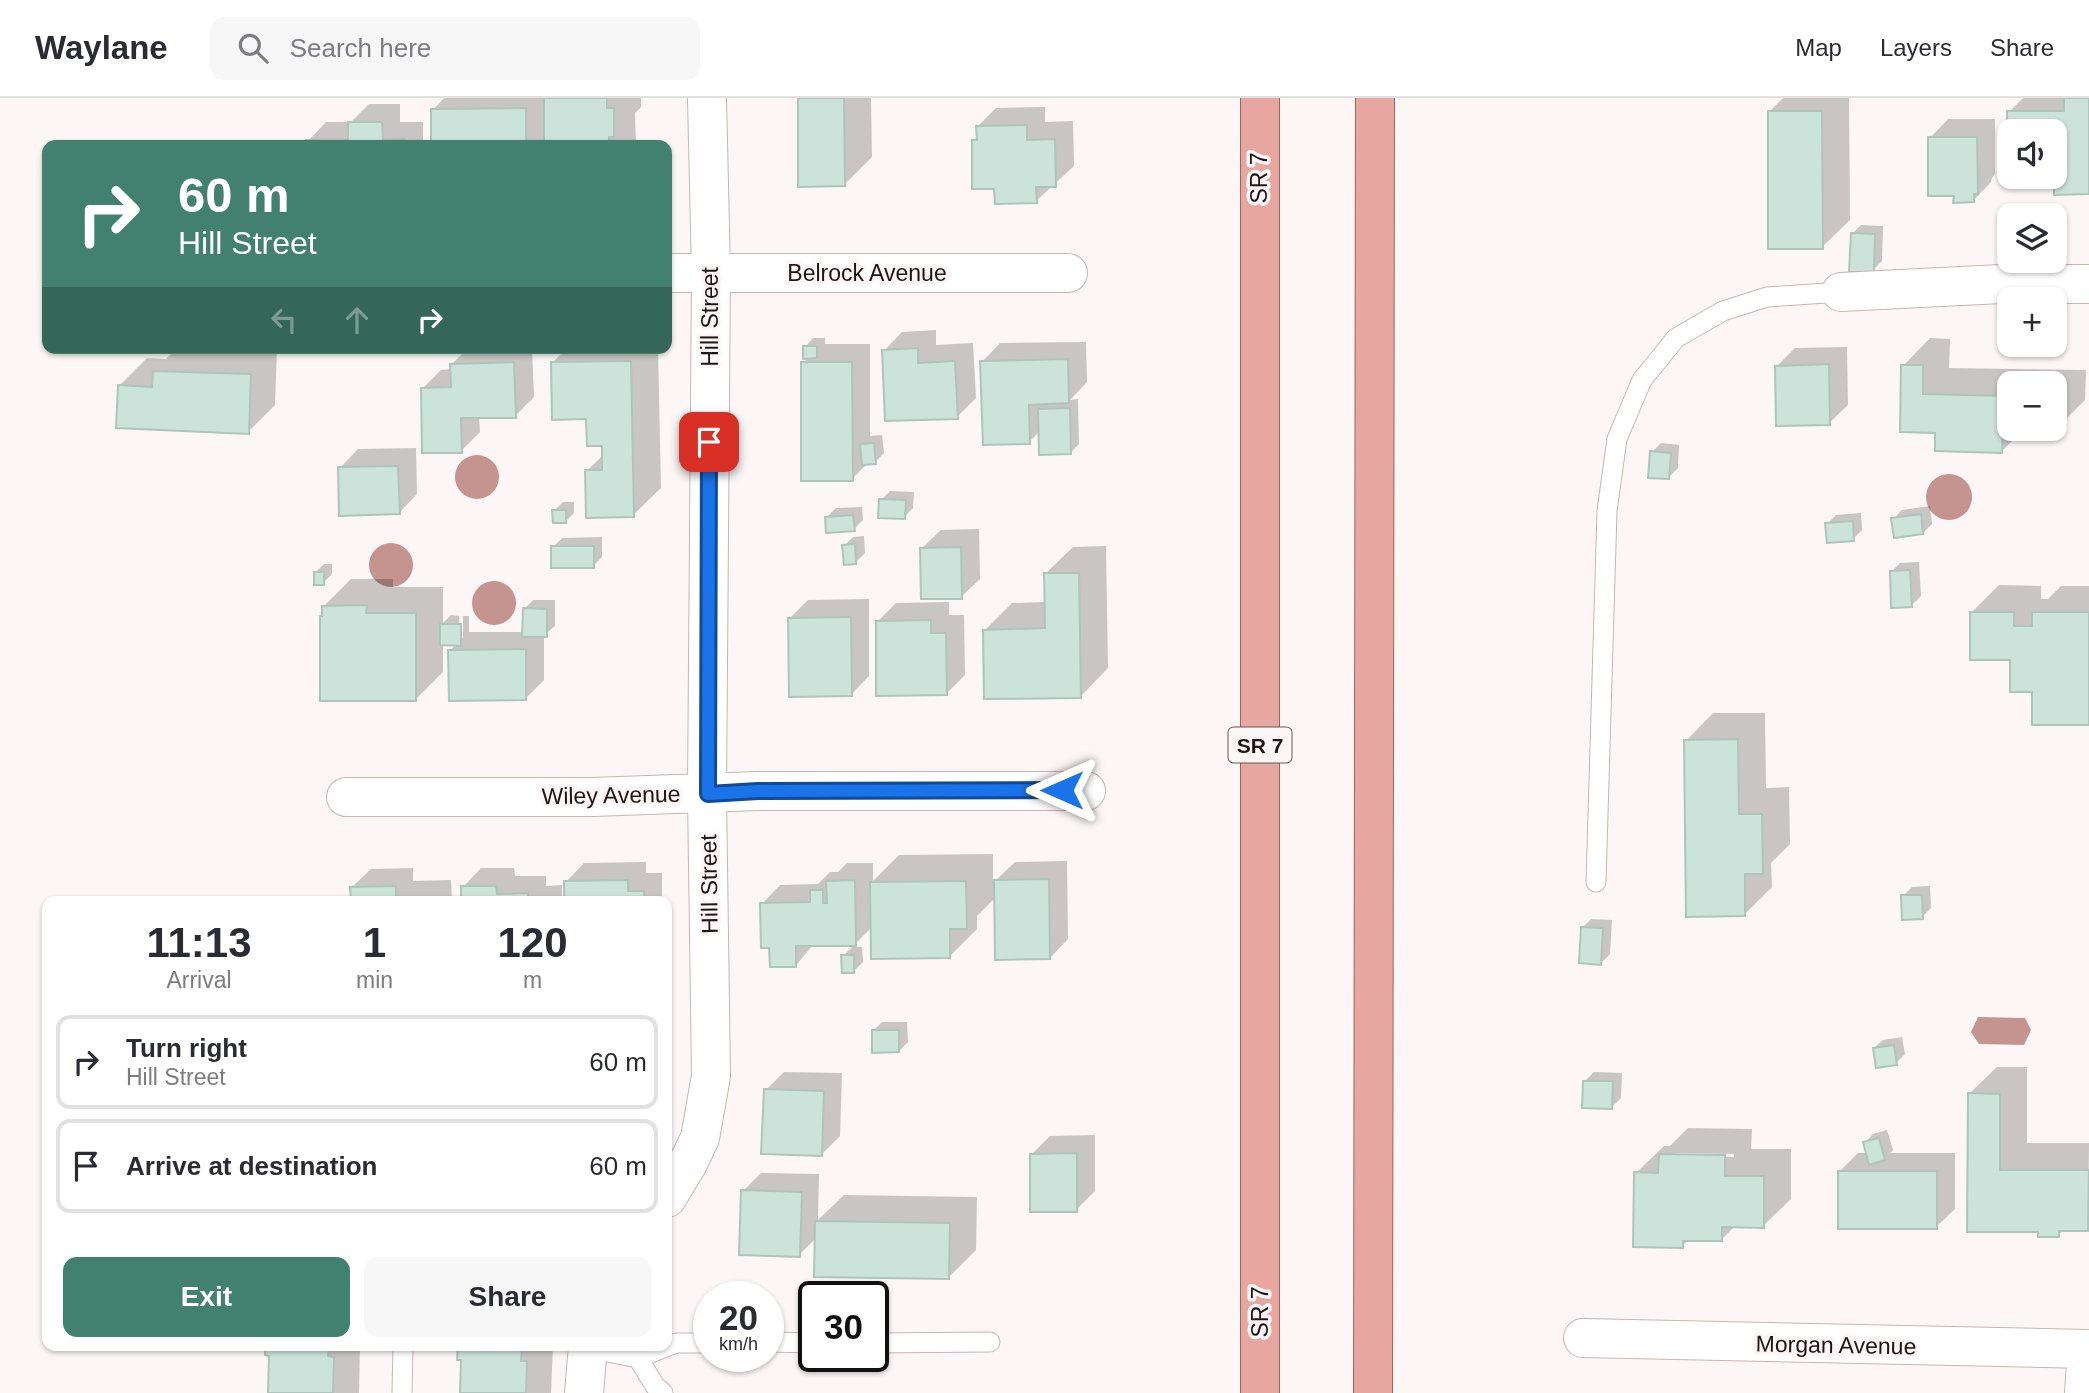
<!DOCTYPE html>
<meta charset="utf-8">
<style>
:root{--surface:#fff;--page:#f7f7f7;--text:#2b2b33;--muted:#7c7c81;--line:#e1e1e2;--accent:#42816f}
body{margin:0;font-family:Helvetica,sans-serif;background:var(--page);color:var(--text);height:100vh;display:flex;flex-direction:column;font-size:26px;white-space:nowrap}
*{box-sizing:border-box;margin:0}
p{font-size:23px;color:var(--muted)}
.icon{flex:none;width:38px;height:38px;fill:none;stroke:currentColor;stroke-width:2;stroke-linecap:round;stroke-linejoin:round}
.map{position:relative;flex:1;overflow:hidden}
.panel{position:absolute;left:42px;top:798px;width:630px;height:455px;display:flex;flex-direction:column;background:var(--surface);border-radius:14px;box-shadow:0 2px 5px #0004}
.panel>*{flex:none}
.guide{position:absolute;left:42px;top:42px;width:630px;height:214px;border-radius:14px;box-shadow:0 2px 5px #0004;background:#42816f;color:#fff;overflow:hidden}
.fabs{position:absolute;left:1997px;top:21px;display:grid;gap:14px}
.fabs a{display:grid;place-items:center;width:70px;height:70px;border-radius:14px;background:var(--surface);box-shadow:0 2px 5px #0004;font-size:35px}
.speed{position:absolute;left:693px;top:1183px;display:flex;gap:14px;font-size:35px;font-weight:700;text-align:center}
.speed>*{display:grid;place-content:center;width:91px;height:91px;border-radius:50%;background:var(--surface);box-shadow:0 2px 5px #0004;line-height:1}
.speed small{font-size:18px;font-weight:400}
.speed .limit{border:4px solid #111;border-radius:10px;background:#fff;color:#111}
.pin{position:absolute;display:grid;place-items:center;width:60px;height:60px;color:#fff;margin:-30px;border-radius:14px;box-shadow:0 4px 10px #0006}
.me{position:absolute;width:77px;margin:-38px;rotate:270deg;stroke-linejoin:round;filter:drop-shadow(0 0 5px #0008)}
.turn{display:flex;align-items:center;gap:24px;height:147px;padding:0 21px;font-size:32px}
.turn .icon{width:91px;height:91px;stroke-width:2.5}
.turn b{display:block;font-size:49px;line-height:60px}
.lanes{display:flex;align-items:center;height:66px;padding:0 21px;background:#0003;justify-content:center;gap:35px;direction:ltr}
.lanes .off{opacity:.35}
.eta{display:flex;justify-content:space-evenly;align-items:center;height:119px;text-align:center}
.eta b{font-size:42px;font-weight:700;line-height:49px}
.action{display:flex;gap:14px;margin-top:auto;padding:14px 21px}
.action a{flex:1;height:80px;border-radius:14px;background:var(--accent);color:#fff;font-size:28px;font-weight:700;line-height:80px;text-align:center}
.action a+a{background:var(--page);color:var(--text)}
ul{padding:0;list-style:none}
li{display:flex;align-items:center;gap:21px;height:94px;margin:0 14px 10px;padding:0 7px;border:4px solid var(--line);border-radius:14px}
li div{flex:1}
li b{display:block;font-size:26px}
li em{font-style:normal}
header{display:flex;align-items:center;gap:42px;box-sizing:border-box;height:98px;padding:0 35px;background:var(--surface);border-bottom:2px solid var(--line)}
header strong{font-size:33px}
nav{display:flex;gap:38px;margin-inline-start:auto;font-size:24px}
.search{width:490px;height:63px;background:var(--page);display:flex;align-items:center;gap:18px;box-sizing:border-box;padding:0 24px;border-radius:14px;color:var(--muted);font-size:26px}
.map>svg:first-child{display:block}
</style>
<header>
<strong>Waylane</strong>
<div class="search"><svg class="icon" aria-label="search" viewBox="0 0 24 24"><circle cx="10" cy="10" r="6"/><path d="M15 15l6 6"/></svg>Search here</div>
<nav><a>Map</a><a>Layers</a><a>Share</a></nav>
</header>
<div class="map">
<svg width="2089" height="1295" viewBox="0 0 2089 1295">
<rect width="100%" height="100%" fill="#fcf7f6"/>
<!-- water -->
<path fill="#c5948f" d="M455 379a22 22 0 1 1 44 0a22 22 0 1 1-44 0Z
M1926 399a23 23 0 1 1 46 0a23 23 0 1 1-46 0Z
M369 467a22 22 0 1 1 44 0a22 22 0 1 1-44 0Z
M472 505a22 22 0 1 1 44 0a22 22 0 1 1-44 0Z
M1978,919L2025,920L2031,932L2024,947L1979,946L1971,934Z"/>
<!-- shadow -->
<path fill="#0003" fill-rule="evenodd" d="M444,0H641V9L635,15L636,47H555L546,39L538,47H433V12Z
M800,0H871L872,59L844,87Z
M1783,0H1849L1850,122L1822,149L1769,14Z
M2023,0H2089V95L2056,79H2007L2006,29L2009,27V14ZM2009,33H2054V79H2009Z
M369,6H400V24H423V47H308V43L326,24H351Z
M1045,9V24L1073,23L1074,68L1036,103L973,43L978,38V28L996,10Z
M1948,21H1995V76L1992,80L1991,84L1973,103L1956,96L1930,40Z
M1861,127L1883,128L1882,163L1873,172L1852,136Z
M936,232V247L973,245L976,300L957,319L884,253L902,234Z
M813,240H825V246H870V338L882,337L884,355L875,364L868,365L852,381L803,265L809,259L805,249Z
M1930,240L1950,241L1949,270L2086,272L2085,302L2058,329H2054V285H2009V331H2024L2002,353L1937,333L1903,268Z
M1086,244L1087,284L1070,302L1078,301L1079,346L1070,355L1040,333L1029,344L982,264L1000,245Z
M1847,249L1848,307L1829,325L1777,268L1795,250Z
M177,250H277L275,307L248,334L119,288L147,260L166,261Z
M468,250H532L534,299L515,318H479L480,334L461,353L423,290L441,272L452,271V266Z
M567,250H658L661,390L633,417L587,373L603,357V346L553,264Z
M1661,345L1679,347L1678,370L1669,379L1652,354Z
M416,350L417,396L399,415L340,370L358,351Z
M890,393L914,394L913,410L904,419L881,402Z
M563,404H574V415L565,424L554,413Z
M1930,408L1932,426L1923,435L1893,421L1902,412Z
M862,409L863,422L854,431L827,419L836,410Z
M1861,415L1862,432L1853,441L1827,426L1836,417Z
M979,431L980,481L961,499L922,450L941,432Z
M864,438L865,455L856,464L844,448L853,439Z
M602,439V459L593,468L553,449L562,440Z
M1106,448L1108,570L1081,598L985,532L1012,505L1046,504L1045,476L1073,449Z
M1919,464L1921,498L1912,507L1891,474L1900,465Z
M324,466H332V476L323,485L315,475Z
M351,481H393V489H443V525L451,517L459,518V540H463V518H469V534H524V511L533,502H555V528L544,537V582L525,601L450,553L456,546H443V574L416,601L324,516V508Z
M1999,487L2041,488V501H2048L2061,488H2089V625L2033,592L2012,560L1971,515Z
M869,501V578L851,597L790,520L808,502Z
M949,504V517H964L965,577L946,596L877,524L896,505Z
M1713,615H1765L1766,690L1789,689L1790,746L1771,765L1772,789L1744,817L1686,643Z
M993,756V785L1015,764L1067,763L1068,841L1050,860L996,799L977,818V831L950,858L872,829L852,849H862L863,864L854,873L843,858L855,846H814L796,867L771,848L762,806L780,787L818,786L830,774H838L847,765H873V783L899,757Z
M646,764V775H662V803H566V784L584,765Z
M413,770V783L451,782L452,803H352V789L371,771Z
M481,770H514L515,778H546V788L562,787V803H463V789Z
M1930,788L1931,810L1922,819L1903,798L1912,789Z
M1591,821L1612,822L1610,856L1601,865L1582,830Z
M882,924H907L908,944L899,953L873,933Z
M1902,939L1905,956L1896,965L1874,950L1883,942Z
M1997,969H2027V1045H2089L2088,1131H2064L2058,1138L2040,1133L1969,1132V996Z
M784,974L842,975L840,1038L822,1056L766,992Z
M1594,974L1622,975L1621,1000L1612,1009L1585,983Z
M1688,1030L1752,1031L1751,1051H1791V1101L1763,1128H1735L1721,1142L1689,1141L1682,1148L1636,1075L1664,1048H1670ZM1676,1055L1734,1056V1059L1673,1058Z
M1887,1032L1893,1052L1890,1055H1955V1111L1936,1129L1840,1073L1858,1055H1867L1865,1045L1873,1036Z
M1095,1037V1093L1076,1112L1032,1056L1050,1038Z
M761,1075L819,1076L818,1122L844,1097L977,1099L976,1152L948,1180L816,1140L799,1157L743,1093Z
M267,1248H360L359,1295H270L271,1256H267Z
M460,1248H553L551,1295H462L463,1261L459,1260Z"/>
<!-- building -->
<path fill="#cce3db" stroke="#aec4bd" stroke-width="2" fill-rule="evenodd" d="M544,0H607V10H614V39H609V47H544Z
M798,0H844L845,88L798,89Z
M2064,0H2089V96L2054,97V81H2005V29H2007V13H2064ZM2009,33H2054V79H2009Z
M526,10V47H431V11Z
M1768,13H1822L1823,151H1768Z
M348,24H382L383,42L405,41V47H306V42H348Z
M1027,27V42L1055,41L1056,89H1036L1037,105L995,106L994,91H972V42H977L976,28Z
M1928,39H1977L1978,96H1974V104L1953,105L1954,98H1928Z
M1851,135L1875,136L1874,174H1849Z
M803,248H817V260L803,261Z
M918,250V265L955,263L958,321L885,323L882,252Z
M1068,261L1069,305L1029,307L1030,346L983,347L980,263Z
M631,263L634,419L586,420L585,372H602V348H587L586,321L552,322L551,264Z
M514,264L516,320H461L462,355H422L421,290L451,289L450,266Z
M801,264H852L853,383H801Z
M1829,266L1830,327L1776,328L1775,268Z
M1901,267H1923V296L2009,298V330L2003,329L2002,355L1935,353V335L1900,334Z
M153,273L251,276L249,336L116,330L118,287L152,289Z
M2054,299H2060L2059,331H2052H2054Z
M1070,310L1071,356L1039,357L1038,311Z
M874,345L876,366L862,367L860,346Z
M1650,353L1671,355L1669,381L1648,380Z
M398,368L400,416L339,418L338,369Z
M879,401L906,402L905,421L878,420Z
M552,412H566V425H553Z
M1921,416L1923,436L1894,440L1891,420Z
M853,417L855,433L826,435L825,419Z
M1853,423L1854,443L1827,445L1825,425Z
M855,446L856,466L844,467L842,447Z
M551,448H594V470H551Z
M961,449L962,501H921L920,450Z
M1910,472L1912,509L1891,510L1890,473Z
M314,474H324V487H314Z
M1044,475H1079L1081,600L984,601L983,532L1045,530Z
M367,507L366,515H416V603H320V518H322V508Z
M523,510L547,511V539H522Z
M1970,514H2014V528H2032V514H2089V627H2032V594H2010V562H1970Z
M851,519L852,598L789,599L788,520Z
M931,522V535H946L947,597L876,598V523Z
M440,526H461V548L440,547Z
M526,551V602L449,603L448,552Z
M1738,641L1739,716H1762L1763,776H1745V818L1686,819L1684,642Z
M1049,781L1050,861L995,862L994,782Z
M628,782V793H644V803H564V783Z
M855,782L856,848H796V869H770L769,850H761L760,805L810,804V792H823V805H827L826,783Z
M966,783L967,831H950V860L871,861L870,784Z
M396,788V800L433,799V803H351L350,789Z
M461,788H496L497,796L528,795V803H461Z
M1901,797H1922L1923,821L1902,822Z
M1581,829L1603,830L1601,867L1579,865Z
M841,857H854V875H842Z
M872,932H899V954L872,955Z
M1894,947L1897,967L1876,970L1873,950Z
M1583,983H1613L1612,1011L1582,1010Z
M764,991L824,993L822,1058L761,1056Z
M1968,995L2000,996V1072H2089L2088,1133H2059V1139H2038V1134H1967Z
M1879,1040L1885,1062L1869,1067L1863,1044Z
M1077,1055V1114H1030V1056Z
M1659,1056L1725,1057V1078H1764V1130L1722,1129V1143H1683V1150L1633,1149L1634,1074L1658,1075Z
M1838,1073H1937V1131H1838Z
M741,1092L802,1094L800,1159L739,1157Z
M815,1123L950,1125L949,1181L814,1179Z
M265,1248H329L328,1258L334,1259L333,1295H268L269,1258L265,1257Z
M458,1248H522L521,1263H527L526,1295H460L461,1262H457Z"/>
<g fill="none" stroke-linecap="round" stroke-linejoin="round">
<!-- service casing -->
<g stroke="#cbb4b2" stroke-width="21">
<path id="service" d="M1596,784L1607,413L1617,341L1642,282L1676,240L1723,213L1767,199L1841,194
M768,1244L814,1245
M873,1245L990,1244
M587,1250L638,1260L676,1245H709
M638,1260L655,1288L663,1295
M402,1295L403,1248"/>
</g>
<!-- minor casing -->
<g stroke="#cbb4b2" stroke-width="40">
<path id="minor" d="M667,175H1068
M1841,194L2001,186H2089
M346,699H593L758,693H1086
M667,1100L687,1067L700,1040L711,978L707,696L711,174L707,0
M1583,1240L2089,1251
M584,1295L588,1248
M2084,1295L2087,1251"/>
</g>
<!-- trunk casing -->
<g stroke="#9d6560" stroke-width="40">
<path id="trunk" d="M1260,0V1295
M1373,1295L1375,0"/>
</g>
<!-- service -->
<use href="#service" stroke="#fff" stroke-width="19"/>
<!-- minor -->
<use href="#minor" stroke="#fff" stroke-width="38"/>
<!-- trunk -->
<use href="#trunk" stroke="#e7a6a0" stroke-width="38"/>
</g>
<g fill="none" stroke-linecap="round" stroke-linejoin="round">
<!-- route casing -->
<g stroke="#114b97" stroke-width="18">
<path id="route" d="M709,344L708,696L758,693L1062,692"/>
</g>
<!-- route -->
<use href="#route" stroke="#1a73e8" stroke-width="12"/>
</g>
<g text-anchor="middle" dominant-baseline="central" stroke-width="7" stroke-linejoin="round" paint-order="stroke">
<!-- shield labels -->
<rect fill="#fcf7f6" stroke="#615a58" stroke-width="2" x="1228.5" y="629.5" width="63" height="35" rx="5"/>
<g font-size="21" font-weight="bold" fill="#1e1615">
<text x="1260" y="647">SR 7</text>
</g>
<!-- street labels -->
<g font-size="23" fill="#1e1615" stroke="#fcf7f6">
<text transform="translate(1259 80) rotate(-90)">SR 7</text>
<text x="867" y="175">Belrock Avenue</text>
<text transform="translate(710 219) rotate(-90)">Hill Street</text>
<text transform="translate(611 697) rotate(-1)">Wiley Avenue</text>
<text transform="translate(709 786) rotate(-91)">Hill Street</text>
<text transform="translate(1260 1214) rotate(-90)">SR 7</text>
<text transform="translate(1836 1247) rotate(1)">Morgan Avenue</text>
</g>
</g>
</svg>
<div class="fabs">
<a><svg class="icon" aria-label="sound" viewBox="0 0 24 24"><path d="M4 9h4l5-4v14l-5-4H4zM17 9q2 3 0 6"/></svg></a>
<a><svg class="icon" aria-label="layers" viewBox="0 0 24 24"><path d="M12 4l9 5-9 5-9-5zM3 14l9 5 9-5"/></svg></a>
<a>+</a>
<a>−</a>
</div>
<div class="speed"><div>20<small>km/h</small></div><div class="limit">30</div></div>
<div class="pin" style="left:709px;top:344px;background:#d93025"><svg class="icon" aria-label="arrive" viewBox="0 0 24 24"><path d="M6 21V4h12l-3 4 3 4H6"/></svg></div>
<svg class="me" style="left:1062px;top:692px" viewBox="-20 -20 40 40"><path d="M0-17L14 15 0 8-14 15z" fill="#1a73e8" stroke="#fff" stroke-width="4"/></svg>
<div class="guide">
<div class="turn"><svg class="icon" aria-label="right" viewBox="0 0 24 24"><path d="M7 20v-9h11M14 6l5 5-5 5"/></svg><div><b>60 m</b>Hill Street</div></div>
<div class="lanes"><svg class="icon off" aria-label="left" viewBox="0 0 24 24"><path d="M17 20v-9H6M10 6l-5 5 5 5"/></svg><svg class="icon off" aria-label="ahead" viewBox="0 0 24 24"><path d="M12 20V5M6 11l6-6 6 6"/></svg><svg class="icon" aria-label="right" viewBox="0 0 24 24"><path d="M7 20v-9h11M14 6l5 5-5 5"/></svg></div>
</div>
<section class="panel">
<div class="eta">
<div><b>11:13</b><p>Arrival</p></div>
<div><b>1</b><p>min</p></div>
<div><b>120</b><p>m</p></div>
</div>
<ul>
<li><svg class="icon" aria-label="right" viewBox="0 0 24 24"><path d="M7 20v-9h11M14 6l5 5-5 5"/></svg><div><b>Turn right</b><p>Hill Street</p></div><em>60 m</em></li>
<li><svg class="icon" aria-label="arrive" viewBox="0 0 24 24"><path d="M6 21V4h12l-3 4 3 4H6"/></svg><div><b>Arrive at destination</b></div><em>60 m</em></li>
</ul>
<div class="action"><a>Exit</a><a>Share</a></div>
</section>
</div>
